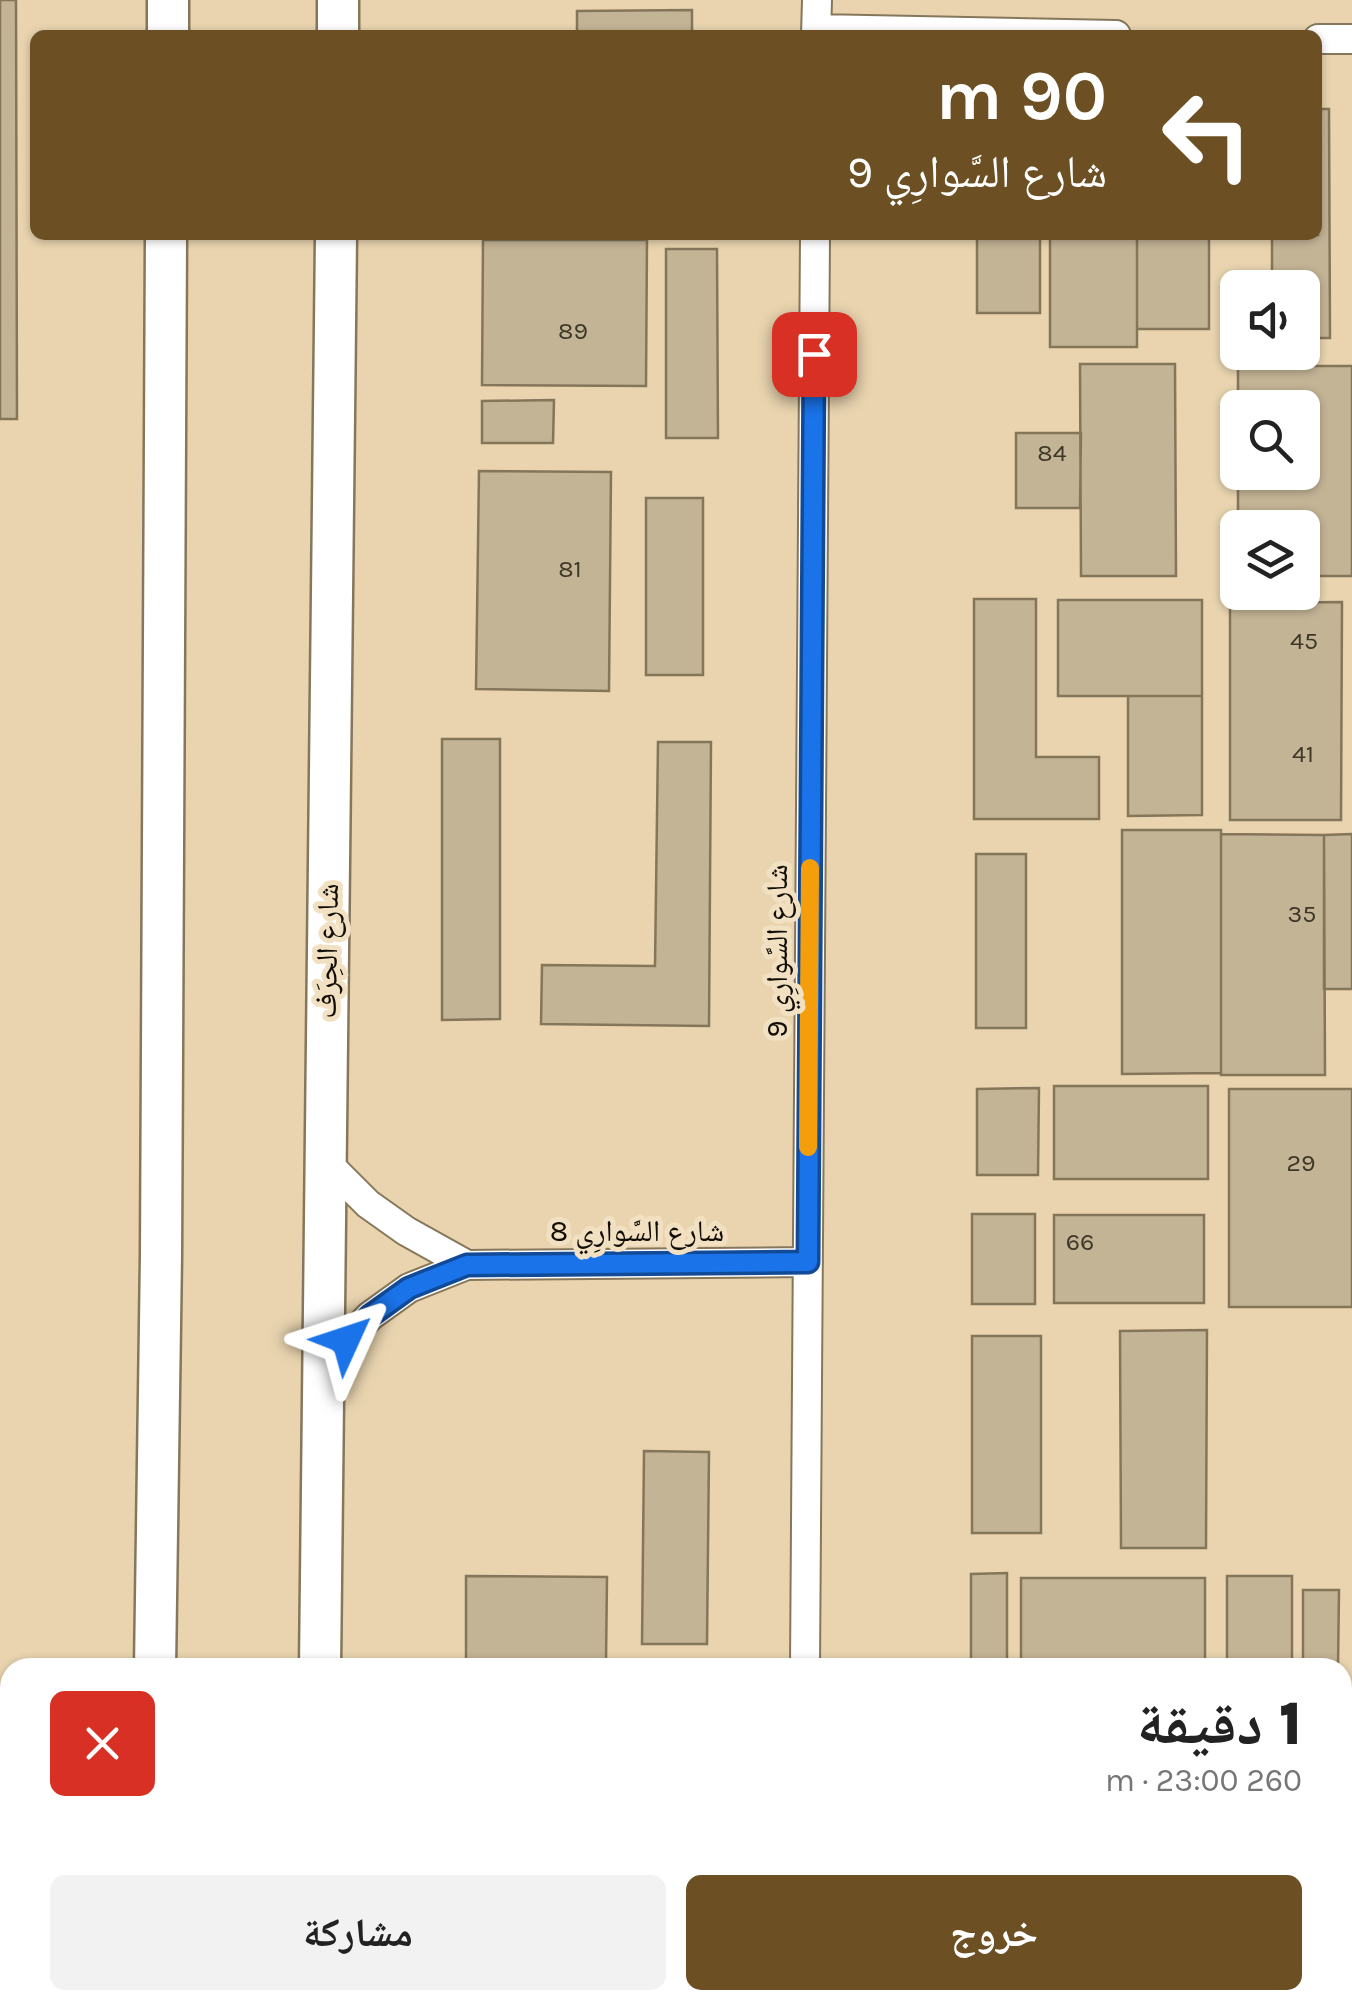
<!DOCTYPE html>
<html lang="ar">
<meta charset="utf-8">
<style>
:root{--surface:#fff;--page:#f2f2f2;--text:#222;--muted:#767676;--accent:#6c5023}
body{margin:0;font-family:Karla,"Noto Naskh Arabic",sans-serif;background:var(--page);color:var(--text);direction:rtl;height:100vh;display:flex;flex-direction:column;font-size:38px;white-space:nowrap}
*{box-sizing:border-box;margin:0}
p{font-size:32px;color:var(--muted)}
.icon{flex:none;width:55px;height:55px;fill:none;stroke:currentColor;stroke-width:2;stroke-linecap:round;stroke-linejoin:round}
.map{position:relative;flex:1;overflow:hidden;direction:ltr}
.details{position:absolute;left:0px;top:1658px;width:1352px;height:352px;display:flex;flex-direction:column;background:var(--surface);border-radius:30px 30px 0 0;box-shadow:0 2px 8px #0004;direction:rtl}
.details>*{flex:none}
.hud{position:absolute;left:30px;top:30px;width:1292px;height:210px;border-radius:15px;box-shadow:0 2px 8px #0004;direction:rtl;background:#6c5023;color:#fff;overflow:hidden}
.controls{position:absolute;left:1220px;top:270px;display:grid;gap:20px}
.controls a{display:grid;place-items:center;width:100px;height:100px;border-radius:15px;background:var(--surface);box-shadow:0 2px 8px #0004;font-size:50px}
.pin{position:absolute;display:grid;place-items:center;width:85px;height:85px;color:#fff;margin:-42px;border-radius:20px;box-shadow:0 5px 15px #0006}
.me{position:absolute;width:110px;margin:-55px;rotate:48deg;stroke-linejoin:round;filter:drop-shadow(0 0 8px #0008)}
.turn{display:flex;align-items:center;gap:35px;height:210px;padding:0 50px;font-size:45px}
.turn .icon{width:130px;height:130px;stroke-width:2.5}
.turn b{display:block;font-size:70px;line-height:85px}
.round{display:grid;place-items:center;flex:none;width:105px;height:105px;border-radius:15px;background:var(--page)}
.head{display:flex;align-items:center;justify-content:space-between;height:170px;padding:0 50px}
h1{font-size:60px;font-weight:800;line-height:75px}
.action{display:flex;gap:20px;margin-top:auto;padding:20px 50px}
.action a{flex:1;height:115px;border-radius:15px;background:var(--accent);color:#fff;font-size:40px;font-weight:800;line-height:115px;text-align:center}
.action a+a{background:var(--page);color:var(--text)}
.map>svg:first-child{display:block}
</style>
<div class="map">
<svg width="1352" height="2009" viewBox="0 0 1352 2009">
<rect width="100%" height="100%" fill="#f2e0c2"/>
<!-- built -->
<path fill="#e9d4af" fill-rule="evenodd" d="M0,0H1352V2009H0ZM35,35H1318V235H35ZM1238,288H1302V352H1238ZM1238,408H1302V472H1238ZM1238,528H1302V592H1238ZM10,1668H1342V2000H10Z"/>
<!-- building -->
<path fill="#c4b496" stroke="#85765a" stroke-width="2.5" d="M0,0H16L17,419H0Z
M692,10V35H577V11Z
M1318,109H1329L1330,338H1302V288H1272V235H1318Z
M977,235H1040V313H977Z
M1050,235H1137V347H1050Z
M1137,235H1209V329H1137Z
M483,240H647L646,386L482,385Z
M666,249H717L718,438H666Z
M1080,364H1175L1176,576H1081Z
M1238,366H1352V576H1302V528H1238V472H1302V408H1238Z
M554,400L553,443H482V401Z
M1016,433H1081L1080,508H1016Z
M479,471L611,472L609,691L476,689Z
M646,498H703V675H646Z
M974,599H1036V757H1099V819H974Z
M1058,600H1202V696H1058Z
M1342,602L1341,820H1230V603Z
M1128,696H1202V815L1128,816Z
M442,739H500V1019L442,1020Z
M658,742H711L709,1026L541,1024L542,965L655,966Z
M1122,830H1221V1073L1122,1074Z
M1221,834L1324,835L1325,1075H1221Z
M1352,834V989H1324V835Z
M976,854H1026V1028H976Z
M1054,1086H1208V1179H1054Z
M1039,1088L1038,1175H977V1089Z
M1229,1089H1352V1307H1229Z
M972,1214H1035V1304H972Z
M1054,1215H1204V1303H1054Z
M1207,1330L1206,1548H1121L1120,1331Z
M972,1336H1041V1533H972Z
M644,1451L709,1452L707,1644H642Z
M1007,1573V1668H971V1574Z
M466,1576L607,1577L606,1662L466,1660Z
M1227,1576H1292V1668H1227Z
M1021,1578H1205V1668H1021Z
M1303,1590H1339L1338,1668H1303Z
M1342,1816H1352V2009H1228V2000H1342Z
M467,2000H514V2009H467Z
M555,2000H702V2009H555Z"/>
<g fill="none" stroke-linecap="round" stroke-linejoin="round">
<!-- street casing -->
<g stroke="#86775b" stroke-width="32">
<path id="street" d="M817,29L1116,35
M816,35L817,0
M1318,39H1352
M324,1160L368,1204L406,1231L467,1265
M323,1364L370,1316L409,1288L467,1265L808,1262
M805,1668L815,235
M802,2009V2000"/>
</g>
<!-- secondary casing -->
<g stroke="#86775b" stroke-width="45">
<path id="secondary" d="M168,35V0
M338,35V0
M155,1668L161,1255L166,235
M320,1668L336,235
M151,2009V2000
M316,2009V2000"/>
</g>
<!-- street -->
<use href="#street" stroke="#fff" stroke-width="28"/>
<!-- secondary -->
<use href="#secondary" stroke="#fff" stroke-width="40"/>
</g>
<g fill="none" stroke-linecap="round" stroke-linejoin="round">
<!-- route casing -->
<g stroke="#114b97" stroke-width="25">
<path id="route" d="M346,1340L370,1316L409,1288L467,1265L808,1262L814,354"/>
</g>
<!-- route -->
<use href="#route" stroke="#1a73e8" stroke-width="18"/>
<!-- slow -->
<path stroke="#f59e0b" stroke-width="18" d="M808,1147L810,868"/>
</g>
<g text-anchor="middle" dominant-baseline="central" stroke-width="10" stroke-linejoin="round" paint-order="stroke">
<!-- number labels -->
<g font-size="25" fill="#3e3728">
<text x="573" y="330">89</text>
<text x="1052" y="452">84</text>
<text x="570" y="568">81</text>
<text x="1304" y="640">45</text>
<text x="1303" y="753">41</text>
<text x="1302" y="913">35</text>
<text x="1301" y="1162">29</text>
<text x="1080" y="1241">66</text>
</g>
<!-- street labels -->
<g font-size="30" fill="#120d04" stroke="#f2e0c2">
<text transform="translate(327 951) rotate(-89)">شارع الحِرَف</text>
<text transform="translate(777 951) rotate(-90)">شارع السَّوارِي 9</text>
<text x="637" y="1231">شارع السَّوارِي 8</text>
</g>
</g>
</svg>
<div class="controls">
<a><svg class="icon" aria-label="sound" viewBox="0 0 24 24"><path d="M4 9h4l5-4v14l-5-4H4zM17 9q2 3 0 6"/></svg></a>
<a><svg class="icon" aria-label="search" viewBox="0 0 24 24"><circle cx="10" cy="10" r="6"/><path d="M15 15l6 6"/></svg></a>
<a><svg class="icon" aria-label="layers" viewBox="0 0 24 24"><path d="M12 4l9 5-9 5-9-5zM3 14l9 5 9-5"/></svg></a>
</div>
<div class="pin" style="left:814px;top:354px;background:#d93025"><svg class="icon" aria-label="arrive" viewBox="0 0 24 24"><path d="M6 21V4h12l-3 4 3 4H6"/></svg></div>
<svg class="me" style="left:346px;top:1340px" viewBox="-20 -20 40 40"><path d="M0-17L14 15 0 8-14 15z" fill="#1a73e8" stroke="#fff" stroke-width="4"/></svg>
<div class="hud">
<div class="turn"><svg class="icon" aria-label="left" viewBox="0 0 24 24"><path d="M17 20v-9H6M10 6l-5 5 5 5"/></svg><div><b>90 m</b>شارع السَّوارِي 9</div></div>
</div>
<section class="details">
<div class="head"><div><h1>1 دقيقة</h1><p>260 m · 23:00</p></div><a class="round" style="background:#d93025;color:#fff"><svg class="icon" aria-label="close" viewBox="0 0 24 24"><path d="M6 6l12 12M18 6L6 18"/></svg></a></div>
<div class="action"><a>خروج</a><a>مشاركة</a></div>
</section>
</div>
